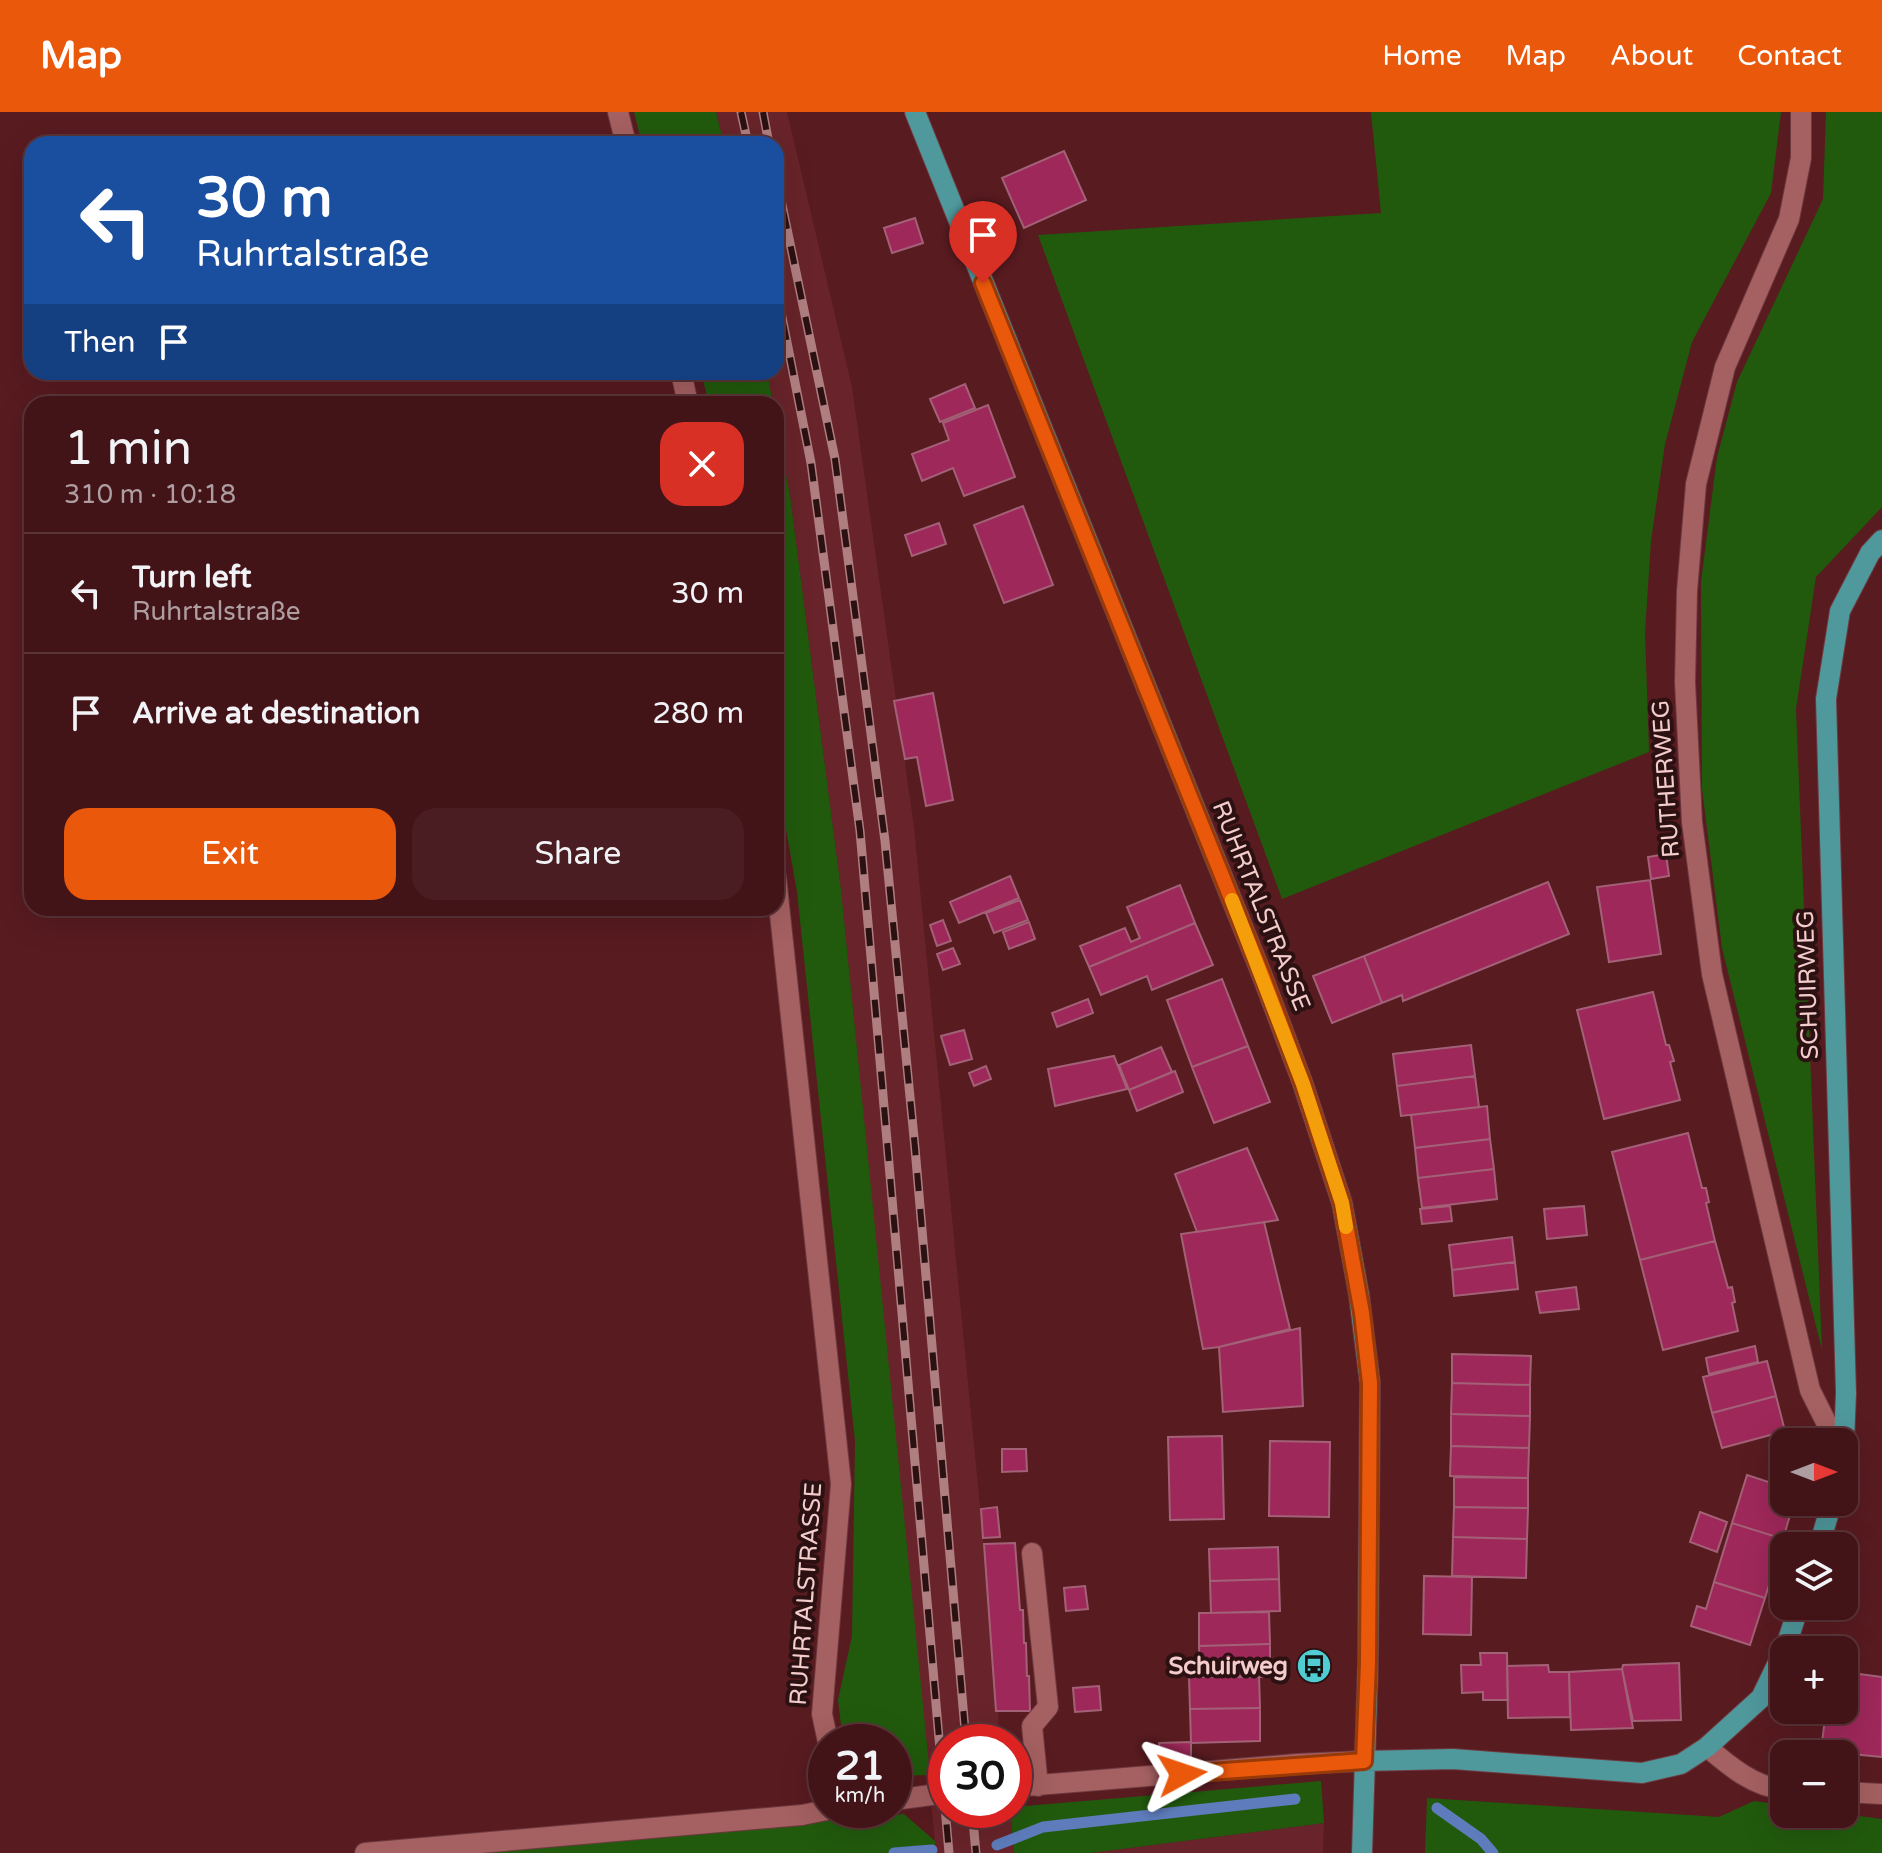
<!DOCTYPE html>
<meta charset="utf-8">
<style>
:root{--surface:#421418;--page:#491d21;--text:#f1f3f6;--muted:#ae9ea2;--line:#5a3337;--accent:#ea580c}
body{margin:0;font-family:"Varela Round",sans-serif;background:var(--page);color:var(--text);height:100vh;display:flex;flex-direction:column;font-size:30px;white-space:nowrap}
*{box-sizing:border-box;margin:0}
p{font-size:26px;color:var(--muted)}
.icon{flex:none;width:44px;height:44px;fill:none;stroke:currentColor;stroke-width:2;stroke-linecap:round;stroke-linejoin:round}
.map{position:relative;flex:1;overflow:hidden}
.drawer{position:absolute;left:24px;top:284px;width:760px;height:520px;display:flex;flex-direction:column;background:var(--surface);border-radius:24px;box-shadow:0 8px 32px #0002,0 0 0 2px var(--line)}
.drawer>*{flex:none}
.banner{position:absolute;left:24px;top:24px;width:760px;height:244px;border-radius:24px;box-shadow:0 8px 32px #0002,0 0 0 2px var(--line);background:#1a4fa0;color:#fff;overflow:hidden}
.needle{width:52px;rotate:90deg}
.controls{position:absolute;left:1770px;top:1316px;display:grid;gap:16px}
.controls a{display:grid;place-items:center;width:88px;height:88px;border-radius:16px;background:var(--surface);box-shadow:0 8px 32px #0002,0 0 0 2px var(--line);font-size:40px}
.speed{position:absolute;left:808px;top:1612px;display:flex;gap:16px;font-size:40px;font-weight:700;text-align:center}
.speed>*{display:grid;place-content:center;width:104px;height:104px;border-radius:50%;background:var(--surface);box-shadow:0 8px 32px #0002,0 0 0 2px var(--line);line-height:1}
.speed small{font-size:20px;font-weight:400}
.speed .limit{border:12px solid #d22;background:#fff;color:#111}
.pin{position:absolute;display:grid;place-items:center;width:68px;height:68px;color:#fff;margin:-82px -34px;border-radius:50% 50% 50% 0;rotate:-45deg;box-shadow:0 0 8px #0007}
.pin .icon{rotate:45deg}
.me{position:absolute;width:88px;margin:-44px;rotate:85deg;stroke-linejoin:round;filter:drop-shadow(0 0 6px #0008)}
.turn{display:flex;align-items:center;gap:28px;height:168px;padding:0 40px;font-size:36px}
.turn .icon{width:104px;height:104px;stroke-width:2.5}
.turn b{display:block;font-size:56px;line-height:68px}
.then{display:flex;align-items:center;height:76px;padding:0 40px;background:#0003;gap:16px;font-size:30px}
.round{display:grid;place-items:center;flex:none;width:84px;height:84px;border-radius:24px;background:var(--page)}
.summary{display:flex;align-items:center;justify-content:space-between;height:136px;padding:0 40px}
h1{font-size:48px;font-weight:600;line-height:60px}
.primary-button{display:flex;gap:16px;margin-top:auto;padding:16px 40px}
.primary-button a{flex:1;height:92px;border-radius:24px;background:var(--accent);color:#fff;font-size:32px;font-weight:600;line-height:92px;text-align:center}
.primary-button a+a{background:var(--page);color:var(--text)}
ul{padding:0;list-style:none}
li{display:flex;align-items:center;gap:24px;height:120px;padding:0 40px;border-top:2px solid var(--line)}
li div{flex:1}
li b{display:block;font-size:30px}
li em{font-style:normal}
header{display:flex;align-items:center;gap:48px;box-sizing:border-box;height:112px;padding:0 40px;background:var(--accent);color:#fff}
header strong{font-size:38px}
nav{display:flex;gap:44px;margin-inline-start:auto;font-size:28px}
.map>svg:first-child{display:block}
</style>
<header>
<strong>Map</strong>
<nav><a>Home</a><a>Map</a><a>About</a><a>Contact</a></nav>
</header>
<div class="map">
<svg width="1882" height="1741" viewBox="0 0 1882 1741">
<rect width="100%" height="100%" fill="#581b20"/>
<!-- built -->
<path fill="#68242a" d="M716,0H787L852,275L914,715L998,1580L999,1630H946V1698H1010L1014,1741H936L841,778L790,384L776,308V292H773L767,260H776V32H724Z
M1324,1711L1323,1741H1090Z"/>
<!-- green -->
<path fill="#215a0d" d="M634,0H716L724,32H642Z
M1371,0H1781L1771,81L1692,230L1665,332L1651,429L1645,520L1649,640L1282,787L1038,123L1381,101Z
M1826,0H1882V395L1816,465L1796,597L1822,1238L1722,836L1702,677L1701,470L1717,345L1737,270L1823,87Z
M701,260H767L773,292H709Z
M776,308L790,384L841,778L930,1663L894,1664V1630H843L838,1588L852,1524L855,1329L797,780L776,660Z
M1321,1669L1324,1711L1090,1741H1014L1010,1698H1014V1695Z
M1427,1686L1719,1705L1754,1689L1784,1693V1702H1844L1882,1707V1741H1425Z
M904,1702L935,1729L936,1741H464Z"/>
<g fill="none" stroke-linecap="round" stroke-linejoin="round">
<!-- stream -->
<path stroke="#5e7cbc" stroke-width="11" d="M1437,1696L1481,1727L1493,1741
M997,1733L1043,1715L1295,1687
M894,1741L932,1738"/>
</g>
<!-- building -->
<path fill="#9e285a" stroke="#a36177" stroke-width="2" d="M1064,39L1086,88L1024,116L1002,66Z
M915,106L923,131L892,141L884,116Z
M965,272L975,296L940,310L930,287Z
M988,293L1015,365L964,384L953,356L922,369L912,342L949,328L943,311Z
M1023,394L1053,473L1004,491L974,413Z
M939,411L946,432L912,444L905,423Z
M933,581L953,688L926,694L917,645L905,647L894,589Z
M1666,742L1669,764L1651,767L1648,745Z
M1010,764L1019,786L959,811L950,790Z
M1650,768L1661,842L1609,850L1597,775Z
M1548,770L1569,822L1403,889L1402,883L1382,891L1364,844Z
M1180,773L1195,811L1089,855L1080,834L1125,816L1131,830L1140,826L1127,795Z
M1020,788L1028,808L994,821L986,801Z
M943,808L951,829L937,834L930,813Z
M1029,810L1035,827L1009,837L1003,820Z
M1195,811L1213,853L1152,878L1147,864L1101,883L1089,855Z
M953,836L960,852L943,858L937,842Z
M1364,844L1382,891L1332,911L1313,864Z
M1222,867L1248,934L1192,955L1167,888Z
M1653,880L1666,933H1669L1674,949L1670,950L1680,988L1604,1007L1577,898Z
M1088,887L1093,901L1057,915L1052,901Z
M964,918L972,947L950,953L941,924Z
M1471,933L1475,964L1397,974L1393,942Z
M1248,934L1270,990L1214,1011L1192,955Z
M1161,935L1172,960L1129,978L1119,953Z
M1114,944L1127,977L1055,994L1048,957Z
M986,954L991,967L974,974L969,961Z
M1175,959L1183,980L1137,999L1129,978Z
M1475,964L1479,995L1401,1004L1397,974Z
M1487,994L1490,1027L1415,1036L1411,1003Z
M1688,1021L1702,1076H1706L1709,1090L1706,1091L1715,1129L1640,1148L1612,1040Z
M1490,1027L1494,1057L1418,1066L1415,1036Z
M1247,1036L1278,1108L1197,1120L1175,1062Z
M1494,1057L1497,1087L1422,1096L1418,1066Z
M1450,1094L1452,1109L1422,1112L1420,1097Z
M1584,1094L1587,1123L1547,1127L1544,1097Z
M1264,1110L1290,1217L1219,1235L1203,1237L1181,1122Z
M1512,1125L1515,1150L1452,1158L1449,1133Z
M1715,1129L1728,1176L1732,1175L1735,1190L1732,1191L1738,1219L1663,1238L1640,1148Z
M1515,1150L1518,1177L1454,1184L1452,1158Z
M1576,1175L1579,1197L1540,1201L1536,1180Z
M1300,1216L1303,1294L1223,1300L1219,1235Z
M1755,1234L1758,1250L1709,1262L1706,1246Z
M1452,1242L1531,1244L1530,1273L1452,1271Z
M1767,1249L1776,1284L1712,1301L1703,1265Z
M1452,1271L1530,1273V1304L1451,1302Z
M1776,1284L1785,1319L1722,1336L1712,1301Z
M1451,1302L1530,1304L1529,1336L1451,1334Z
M1222,1324L1224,1407L1170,1408L1168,1325Z
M1270,1329L1330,1330L1329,1405L1269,1404Z
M1451,1334L1529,1336L1528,1366L1450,1364Z
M1002,1337H1026L1027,1359L1002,1360Z
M1747,1363L1784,1375V1390H1794L1783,1427L1732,1411Z
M1454,1365L1528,1366V1396L1454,1395Z
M997,1395L1000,1425L983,1426L981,1397Z
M1454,1395L1528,1396L1527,1427L1453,1425Z
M1700,1400L1727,1410L1717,1440L1690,1430Z
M1732,1411L1783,1427L1765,1486L1714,1470Z
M1453,1425L1527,1427L1526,1466L1452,1464Z
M1015,1431L1020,1498H1023L1024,1531H1026L1027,1564H1029L1030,1599H996L984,1432Z
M1278,1435L1279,1467L1210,1469L1209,1437Z
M1424,1464L1472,1465L1471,1523L1423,1522Z
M1279,1467L1280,1499L1211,1501L1210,1469Z
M1714,1470L1765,1486L1750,1533L1691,1514L1697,1494L1706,1497Z
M1085,1474L1088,1497L1066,1499L1064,1476Z
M1269,1500L1270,1532L1199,1534V1501Z
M1270,1532V1565H1200L1199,1534Z
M1480,1541H1507L1508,1588H1483V1580L1462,1581L1461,1553H1481Z
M1679,1551L1681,1608L1633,1609L1622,1557L1623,1553Z
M1548,1553L1549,1560H1569L1570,1605L1508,1606L1507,1554Z
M1622,1557L1633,1616L1571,1618L1569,1560Z
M1844,1560L1882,1565V1645L1821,1639L1826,1598H1844Z
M1189,1564H1259L1260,1596L1190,1597Z
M1099,1574L1101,1598L1075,1600L1073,1576Z
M1260,1596V1629L1191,1631L1190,1597Z
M1191,1630V1646L1160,1647L1159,1631Z"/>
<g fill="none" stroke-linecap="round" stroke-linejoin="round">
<!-- minor casing -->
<g stroke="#6e393f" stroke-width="22">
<path id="minor" d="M618,0L626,32
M1801,0V46L1789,107L1725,255L1696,372L1687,479L1685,570L1692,710L1712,862L1810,1278L1836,1330
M681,260L688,292
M776,765L841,1372L822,1602L828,1630
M1032,1441L1048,1595L1032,1614L1038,1674
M1707,1635C1728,1653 1755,1676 1784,1677
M1014,1675L1297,1652L1364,1649
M1844,1680L1882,1682
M894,1688L946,1681
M365,1741L802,1703L827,1698"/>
</g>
<!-- major casing -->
<g stroke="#6e393f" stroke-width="22">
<path id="major" d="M915,0L1262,863L1303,972L1342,1091L1359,1183L1370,1271L1368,1551L1362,1741
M1844,1330L1846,1281L1826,587L1840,499L1870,441L1882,428
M1819,1434L1832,1390
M1364,1649L1453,1647L1642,1661L1681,1652L1707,1635L1761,1586L1786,1534L1799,1494"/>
</g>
<!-- minor -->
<use href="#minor" stroke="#a56061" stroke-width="20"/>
<!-- major -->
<use href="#major" stroke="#4f989c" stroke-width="20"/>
<!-- rail casing -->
<g stroke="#af7e80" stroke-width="9">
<path id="rail" d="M741,0L748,32
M763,0L769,32
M776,64L835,347L885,729L915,1036L966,1630
M776,175L811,351L860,719L949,1741
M972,1698L976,1741"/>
</g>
<!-- rail -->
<use href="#rail" stroke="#2c1112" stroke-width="6" stroke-dasharray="18" stroke-linecap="butt"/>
</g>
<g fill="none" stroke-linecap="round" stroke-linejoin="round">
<!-- route casing -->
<g stroke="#983908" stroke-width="20">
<path id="route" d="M983,171L1262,863L1303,972L1342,1091L1362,1201L1370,1271L1368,1551L1364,1649L1182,1662"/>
</g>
<!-- route -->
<use href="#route" stroke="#ea580c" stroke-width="14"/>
<!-- slow -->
<path stroke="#f59e0b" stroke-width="14" d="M1232,788L1303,972L1342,1091L1346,1115"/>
</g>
<!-- icons -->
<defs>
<g id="bus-disc" transform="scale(1.8)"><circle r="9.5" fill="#51ccd2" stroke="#2c1112"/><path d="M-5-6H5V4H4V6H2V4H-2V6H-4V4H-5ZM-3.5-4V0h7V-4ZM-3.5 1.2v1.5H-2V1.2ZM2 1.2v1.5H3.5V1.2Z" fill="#111"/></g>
</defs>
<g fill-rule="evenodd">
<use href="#bus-disc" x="1314" y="1554"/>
</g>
<g text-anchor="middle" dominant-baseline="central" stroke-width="8" stroke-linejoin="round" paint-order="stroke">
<!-- street labels -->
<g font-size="24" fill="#f3cccb" stroke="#2c1112">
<text transform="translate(1666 667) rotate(-94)">RUTHERWEG</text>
<text transform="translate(1261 794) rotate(68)">RUHRTALSTRASSE</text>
<text transform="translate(1808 873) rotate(-92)">SCHUIRWEG</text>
<text transform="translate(806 1482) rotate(-86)">RUHRTALSTRASSE</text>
</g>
<!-- poi labels -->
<g font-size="24" font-weight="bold" fill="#f3cccb" stroke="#2c1112" text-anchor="end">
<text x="1288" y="1554">Schuirweg</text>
</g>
</g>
</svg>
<div class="controls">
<a><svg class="needle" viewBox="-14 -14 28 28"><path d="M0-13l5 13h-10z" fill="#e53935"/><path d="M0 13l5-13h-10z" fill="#ae9ea2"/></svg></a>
<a><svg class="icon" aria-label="layers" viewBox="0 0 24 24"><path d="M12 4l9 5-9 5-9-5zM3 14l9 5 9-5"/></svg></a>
<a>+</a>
<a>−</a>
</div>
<div class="speed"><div>21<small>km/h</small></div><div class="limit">30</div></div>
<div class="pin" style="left:983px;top:171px;background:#d93025"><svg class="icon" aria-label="arrive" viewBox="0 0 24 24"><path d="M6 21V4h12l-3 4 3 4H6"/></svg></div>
<svg class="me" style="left:1182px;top:1662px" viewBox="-20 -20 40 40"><path d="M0-17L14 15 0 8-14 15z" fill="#ea580c" stroke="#fff" stroke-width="4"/></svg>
<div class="banner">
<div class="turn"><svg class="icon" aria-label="left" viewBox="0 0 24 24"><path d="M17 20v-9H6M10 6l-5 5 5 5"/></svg><div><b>30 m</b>Ruhrtalstraße</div></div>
<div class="then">Then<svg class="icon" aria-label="arrive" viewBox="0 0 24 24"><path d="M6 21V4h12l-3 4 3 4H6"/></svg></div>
</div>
<section class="drawer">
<div class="summary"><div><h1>1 min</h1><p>310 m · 10:18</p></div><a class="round" style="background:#d93025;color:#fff"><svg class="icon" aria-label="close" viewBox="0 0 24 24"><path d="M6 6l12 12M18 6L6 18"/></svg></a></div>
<ul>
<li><svg class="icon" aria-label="left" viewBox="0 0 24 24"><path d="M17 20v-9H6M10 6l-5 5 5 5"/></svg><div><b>Turn left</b><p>Ruhrtalstraße</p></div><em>30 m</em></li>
<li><svg class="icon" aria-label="arrive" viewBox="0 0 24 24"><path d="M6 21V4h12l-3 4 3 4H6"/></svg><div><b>Arrive at destination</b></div><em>280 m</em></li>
</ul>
<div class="primary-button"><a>Exit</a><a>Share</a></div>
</section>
</div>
